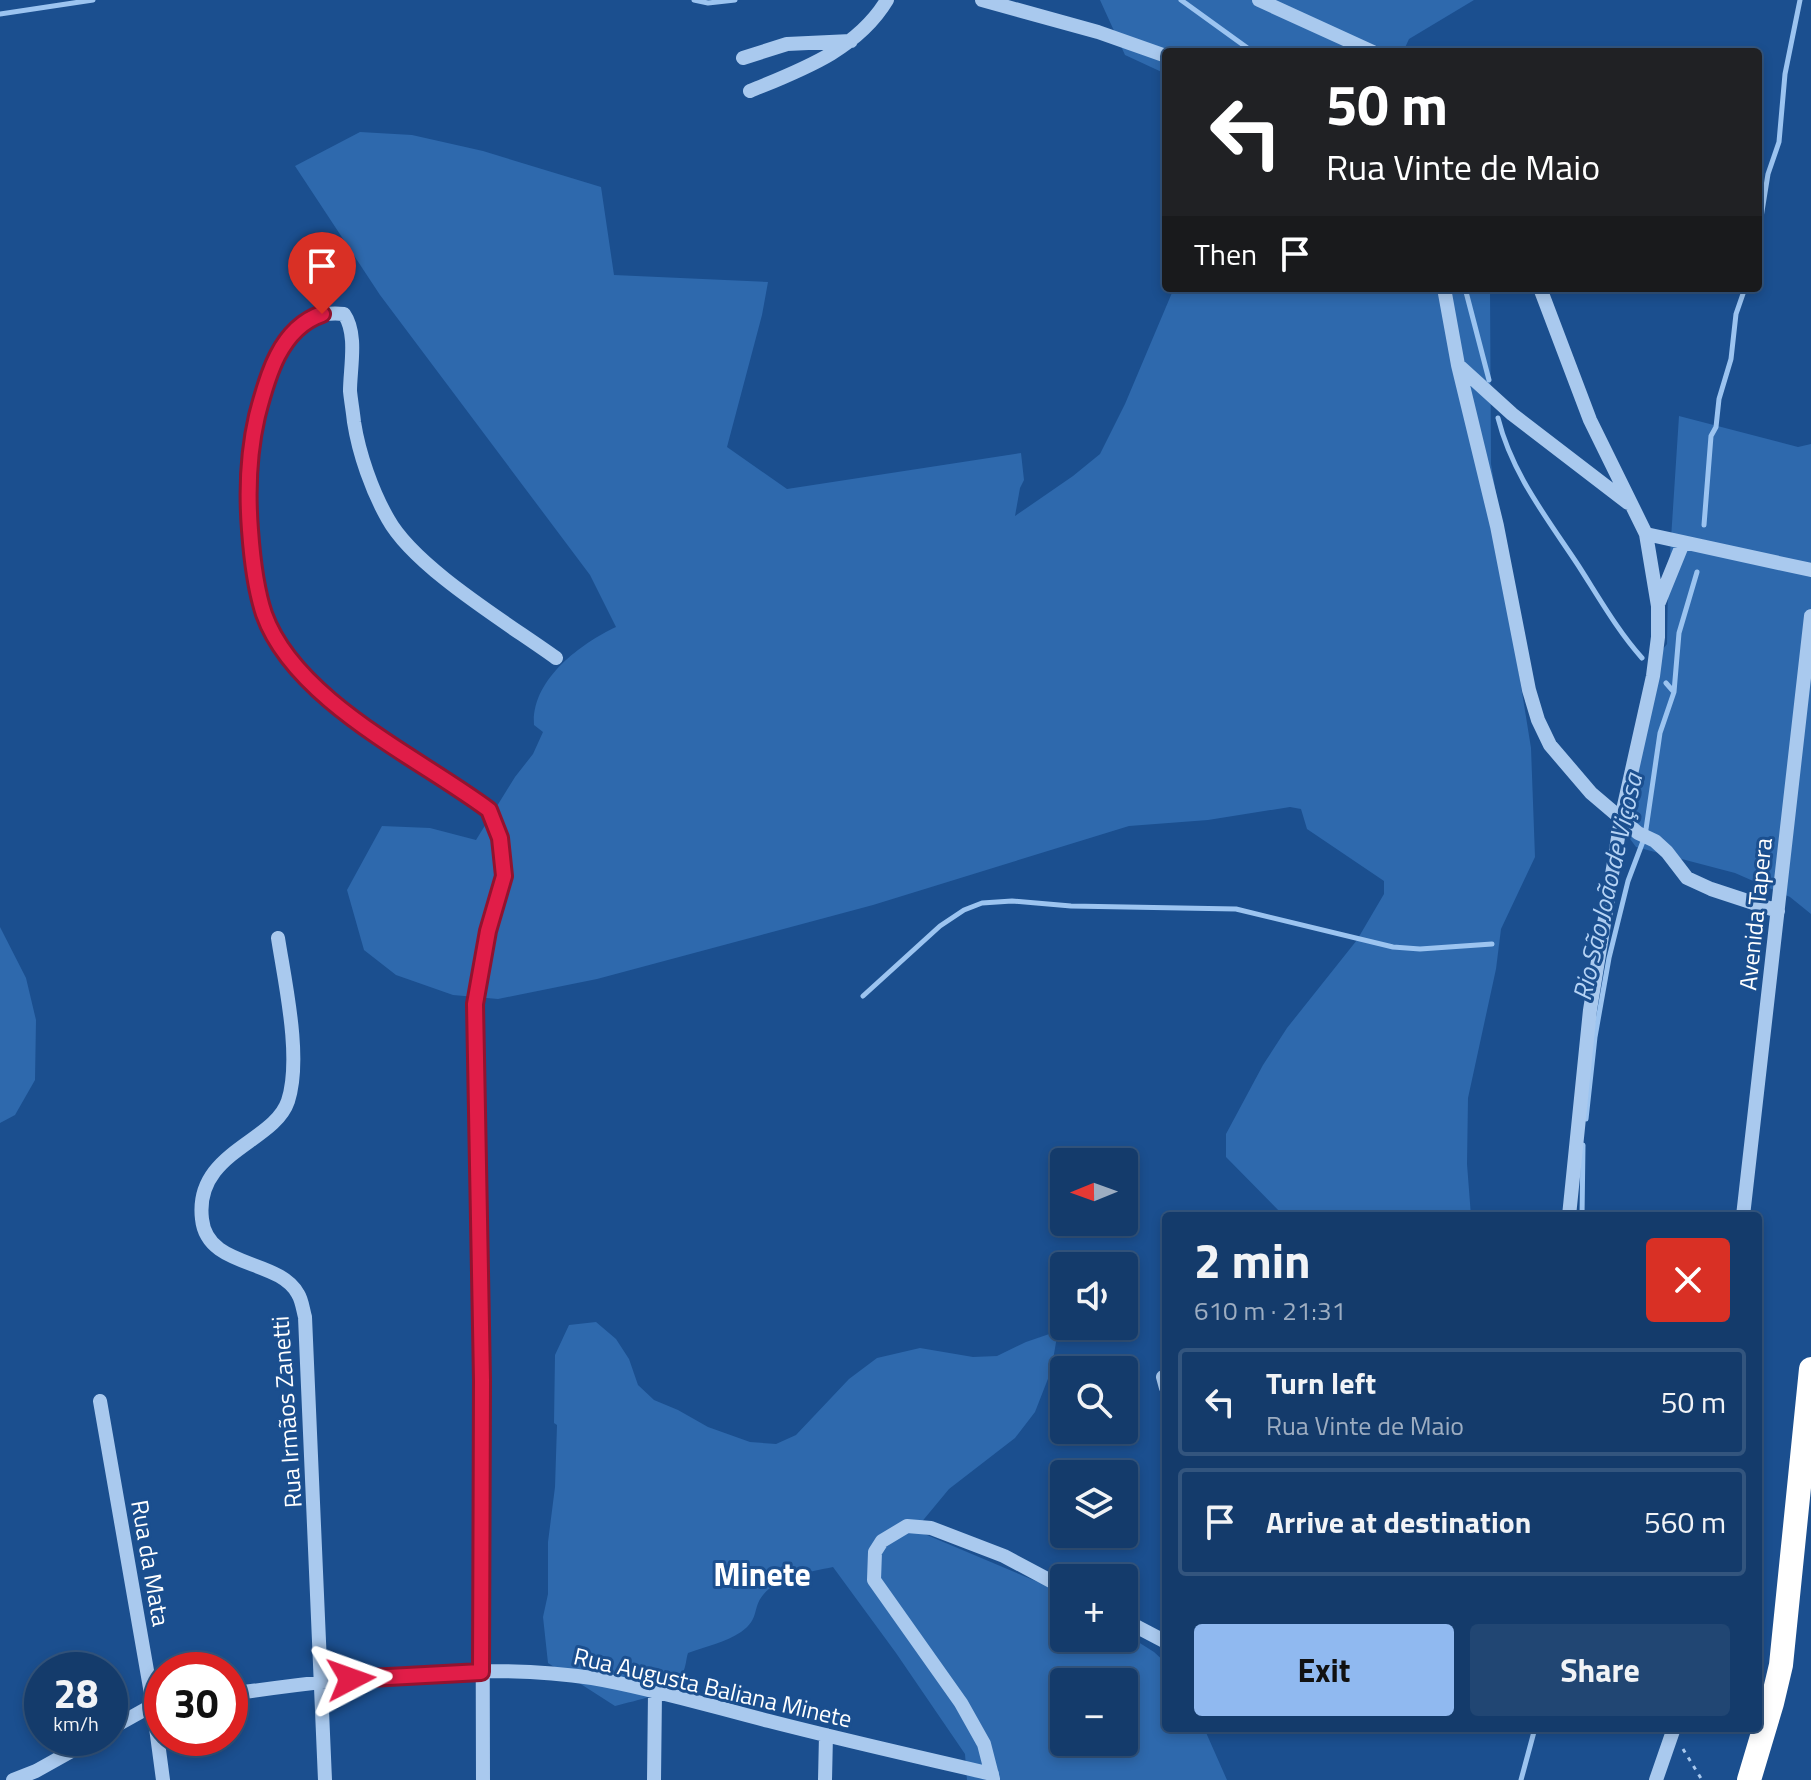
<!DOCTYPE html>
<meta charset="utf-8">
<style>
:root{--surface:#143b6b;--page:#214673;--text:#f1f3f6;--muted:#9dadc1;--line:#33557e;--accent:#90b9f0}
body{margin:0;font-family:"Titillium Web",sans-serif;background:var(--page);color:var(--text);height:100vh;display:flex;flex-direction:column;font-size:30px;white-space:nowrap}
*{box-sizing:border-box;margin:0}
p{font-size:26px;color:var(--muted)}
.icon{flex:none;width:44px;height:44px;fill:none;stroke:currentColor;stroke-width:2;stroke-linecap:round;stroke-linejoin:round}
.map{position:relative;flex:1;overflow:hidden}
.drawer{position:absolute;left:1162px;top:1212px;width:600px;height:520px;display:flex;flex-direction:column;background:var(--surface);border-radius:8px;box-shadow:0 4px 12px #0003,0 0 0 2px var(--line)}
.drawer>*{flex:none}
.top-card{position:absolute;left:1162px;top:48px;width:600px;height:244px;border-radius:8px;box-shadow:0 4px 12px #0003,0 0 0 2px var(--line);background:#202124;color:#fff;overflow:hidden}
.needle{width:52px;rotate:269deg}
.buttons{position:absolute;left:1050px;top:1148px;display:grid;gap:16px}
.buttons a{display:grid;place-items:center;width:88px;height:88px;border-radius:8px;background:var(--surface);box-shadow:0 4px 12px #0003,0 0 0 2px var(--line);font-size:40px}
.speed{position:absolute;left:24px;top:1652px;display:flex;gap:16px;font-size:40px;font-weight:700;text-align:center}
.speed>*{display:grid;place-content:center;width:104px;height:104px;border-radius:50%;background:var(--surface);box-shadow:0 4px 12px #0003,0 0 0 2px var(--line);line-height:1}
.speed small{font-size:20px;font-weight:400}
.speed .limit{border:12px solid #d22;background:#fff;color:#111}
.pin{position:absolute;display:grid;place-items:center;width:68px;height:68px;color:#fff;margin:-82px -34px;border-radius:50% 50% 50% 0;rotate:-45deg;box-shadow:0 0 8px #0007}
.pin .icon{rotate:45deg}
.me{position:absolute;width:88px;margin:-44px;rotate:86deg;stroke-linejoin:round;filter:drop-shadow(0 0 6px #0008)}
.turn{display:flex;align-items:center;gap:28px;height:168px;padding:0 32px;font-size:36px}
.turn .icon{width:104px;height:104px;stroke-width:2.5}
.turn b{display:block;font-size:56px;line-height:68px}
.then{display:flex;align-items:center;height:76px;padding:0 32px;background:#0003;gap:16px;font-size:30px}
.round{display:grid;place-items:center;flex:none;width:84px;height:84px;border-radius:8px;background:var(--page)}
.head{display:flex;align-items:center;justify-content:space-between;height:136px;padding:0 32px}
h1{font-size:48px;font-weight:700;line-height:60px}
.primary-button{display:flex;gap:16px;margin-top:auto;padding:16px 32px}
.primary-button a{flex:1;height:92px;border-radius:8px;background:var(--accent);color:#111;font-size:32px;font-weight:700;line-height:92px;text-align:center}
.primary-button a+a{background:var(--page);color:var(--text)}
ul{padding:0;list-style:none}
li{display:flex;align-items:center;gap:24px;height:108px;margin:0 16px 12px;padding:0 16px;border:4px solid var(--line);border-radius:8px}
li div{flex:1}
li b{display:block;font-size:30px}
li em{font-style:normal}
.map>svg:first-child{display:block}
</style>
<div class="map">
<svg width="1811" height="1780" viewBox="0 0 1811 1780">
<rect width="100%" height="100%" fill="#1b4f8f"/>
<!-- green -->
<path fill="#2e69ad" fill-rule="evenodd" d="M1100,0H1474L1409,39L1403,52H1166V74L1125,55Z
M360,132L412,135L483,151L601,187L614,275L768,282L762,315L727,447L787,489L1021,453L1024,480L1020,488L1015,516L1073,476L1100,454L1125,404L1174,288H1490L1491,464L1503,534L1516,655L1531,748L1535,857L1501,929L1496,969L1468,1098L1467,1164L1471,1216H1284L1226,1157V1134L1263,1065L1287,1028L1357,940L1384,894V881L1307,829L1301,809L1290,807L1208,820L1129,826L873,905L597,979L498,999L453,995L396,975L364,950L347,890L382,826L430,828L476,840L515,777L533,754L543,732L534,725C531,680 580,644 616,627L590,575L380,295L295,166Z
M1679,416L1798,447L1811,444V914L1790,897L1735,873L1636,847L1622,828L1649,666L1667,644L1668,585Z
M0,927L26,978L36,1020L35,1080L15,1115L0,1123Z
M596,1322L616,1339L629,1359L638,1385L654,1400L678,1410L708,1427L750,1442L776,1444L796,1435L849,1379L877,1358L920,1348L973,1357L997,1356L1026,1342L1058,1331L1051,1371L1035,1412L1015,1438L949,1489L915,1530L1064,1593V1638H1124V1633L1154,1652L1166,1663V1728H1204L1227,1780H967L965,1754L896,1653L833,1567C810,1572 779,1576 763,1595C752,1608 760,1619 741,1632C726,1642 705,1647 688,1653C686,1659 686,1667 683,1672C673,1695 636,1700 615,1706L548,1663L543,1617L548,1594V1542L555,1487L557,1425L554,1423L555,1355L569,1325ZM1064,1682H1124V1742H1064Z"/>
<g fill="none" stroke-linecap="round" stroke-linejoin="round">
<!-- stream -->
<path stroke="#9cc4f0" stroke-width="5" d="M694,0L708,3L735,0
M1181,0L1253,52
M0,14L93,0
M1758,236L1768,174L1779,142L1785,74L1800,0
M1465,288L1489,380
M1498,418C1512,474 1547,518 1578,565C1598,596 1617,630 1642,658
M1704,525L1711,436L1716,427L1719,399L1731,359L1736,314L1745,288
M1666,683L1673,691
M863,996L940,926L964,910L982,903L1012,901L1071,906L1236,909L1393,947L1420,949L1492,944
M1586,1119L1595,1037L1609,958L1628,881L1645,836L1660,733L1674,692L1679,633L1697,572
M1582,1216L1583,1145
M1521,1780L1535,1728"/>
<!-- path -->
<path stroke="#a9c9ee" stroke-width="3" stroke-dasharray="4 6" stroke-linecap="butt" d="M1683,1749L1702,1780"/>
<!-- minor -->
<path stroke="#a9c9ee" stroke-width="14" d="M982,0L1098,32L1166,56
M1259,0L1373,52
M743,58L787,44L851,41
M750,91C801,70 857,50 887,0
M1444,288L1458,365L1497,526L1529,690L1538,720L1550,745L1591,793L1638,833L1655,841L1667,852L1687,878L1711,889L1778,911
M1540,288L1590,420L1646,534L1658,606V637L1653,676L1621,819L1590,1010L1569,1216
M1458,365L1512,414L1628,503
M1646,534L1811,570
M1659,602L1683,543
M278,938C285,983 302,1058 288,1101C274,1143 194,1152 202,1219C207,1269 279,1258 298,1294C302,1300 303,1310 305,1317L325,1780
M1743,1216L1811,616
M1163,1377L1166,1388
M100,1401L153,1705L163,1780
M1124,1620L1166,1642
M230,1694C344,1678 477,1661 592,1678C651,1688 710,1706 769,1721C843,1740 918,1757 992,1774
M110,1729L153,1705L162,1704
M993,1779L984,1744L961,1703L874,1580L875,1552L882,1541L907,1526L931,1528L1004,1556L1064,1588
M13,1780L36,1771L95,1738
M483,1780L482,1380L475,1004L488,931L504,876L500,838L489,810C412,753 307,709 266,617C254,591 252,557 250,528C246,473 250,430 269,378C282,341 299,309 344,314C358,334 350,368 350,391C351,401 353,412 354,422C359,454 372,491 388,519C415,568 509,624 556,658
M654,1780L655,1692
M825,1780L826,1735
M1656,1780L1674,1728"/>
<!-- highway -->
<path stroke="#fff" stroke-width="24" d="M1749,1780L1772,1703L1781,1665L1811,1369"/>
</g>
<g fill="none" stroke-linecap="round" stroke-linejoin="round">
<!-- route casing -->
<g stroke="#92132f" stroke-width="20">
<path id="route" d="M322,314C280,328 267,377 257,416C248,455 247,491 250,530C252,558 255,587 264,614C295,701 418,757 489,810L500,838L504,876L488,931L475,1004L482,1380L481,1672L351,1679"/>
</g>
<!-- route -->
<use href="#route" stroke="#e11d48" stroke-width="14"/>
</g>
<g text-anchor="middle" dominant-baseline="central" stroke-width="6" stroke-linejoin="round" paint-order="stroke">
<!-- street labels -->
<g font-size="24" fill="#fff" stroke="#1b4f8f">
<text transform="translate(1755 914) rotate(-84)">Avenida Tapera</text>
<text transform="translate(286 1412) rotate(-94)">Rua Irmãos Zanetti</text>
<text transform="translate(151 1563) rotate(80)">Rua da Mata</text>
<text transform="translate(713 1687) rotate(13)">Rua Augusta Baliana Minete</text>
</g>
<!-- water labels -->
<g font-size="26" font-style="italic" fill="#b5d3f5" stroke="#1b4f8f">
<text transform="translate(1607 887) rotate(-77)">Rio São João de Viçosa</text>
</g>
<!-- district labels -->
<g font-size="32" font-weight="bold" fill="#fff" stroke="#1b4f8f">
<text x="762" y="1574">Minete</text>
</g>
</g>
</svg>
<div class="buttons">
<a><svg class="needle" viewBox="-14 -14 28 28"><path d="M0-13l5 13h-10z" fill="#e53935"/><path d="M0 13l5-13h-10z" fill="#9dadc1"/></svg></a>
<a><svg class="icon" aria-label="sound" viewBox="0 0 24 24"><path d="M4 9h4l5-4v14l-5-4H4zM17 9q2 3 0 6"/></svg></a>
<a><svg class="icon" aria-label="search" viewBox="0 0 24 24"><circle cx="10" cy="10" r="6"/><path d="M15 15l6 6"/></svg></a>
<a><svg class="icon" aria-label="layers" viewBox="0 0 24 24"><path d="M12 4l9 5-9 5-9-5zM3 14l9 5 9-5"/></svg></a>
<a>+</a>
<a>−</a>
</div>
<div class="speed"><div>28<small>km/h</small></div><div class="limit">30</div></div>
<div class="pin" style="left:322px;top:314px;background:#d93025"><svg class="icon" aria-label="arrive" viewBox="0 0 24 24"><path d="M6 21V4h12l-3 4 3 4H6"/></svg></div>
<svg class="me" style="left:351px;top:1679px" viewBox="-20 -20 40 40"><path d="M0-17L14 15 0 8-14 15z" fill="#e11d48" stroke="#fff" stroke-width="4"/></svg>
<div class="top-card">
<div class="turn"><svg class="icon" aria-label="left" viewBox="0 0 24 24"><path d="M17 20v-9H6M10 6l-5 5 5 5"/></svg><div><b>50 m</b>Rua Vinte de Maio</div></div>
<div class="then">Then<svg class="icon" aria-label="arrive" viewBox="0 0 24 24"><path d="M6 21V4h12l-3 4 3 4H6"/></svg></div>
</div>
<section class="drawer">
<div class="head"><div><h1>2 min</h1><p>610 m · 21:31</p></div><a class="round" style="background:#d93025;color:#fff"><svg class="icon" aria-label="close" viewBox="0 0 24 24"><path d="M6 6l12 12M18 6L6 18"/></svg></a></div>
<ul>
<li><svg class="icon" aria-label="left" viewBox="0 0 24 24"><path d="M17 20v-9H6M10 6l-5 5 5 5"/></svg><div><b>Turn left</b><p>Rua Vinte de Maio</p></div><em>50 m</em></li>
<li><svg class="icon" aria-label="arrive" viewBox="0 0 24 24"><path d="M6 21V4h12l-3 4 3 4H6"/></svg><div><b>Arrive at destination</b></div><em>560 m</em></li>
</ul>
<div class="primary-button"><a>Exit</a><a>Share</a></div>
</section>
</div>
